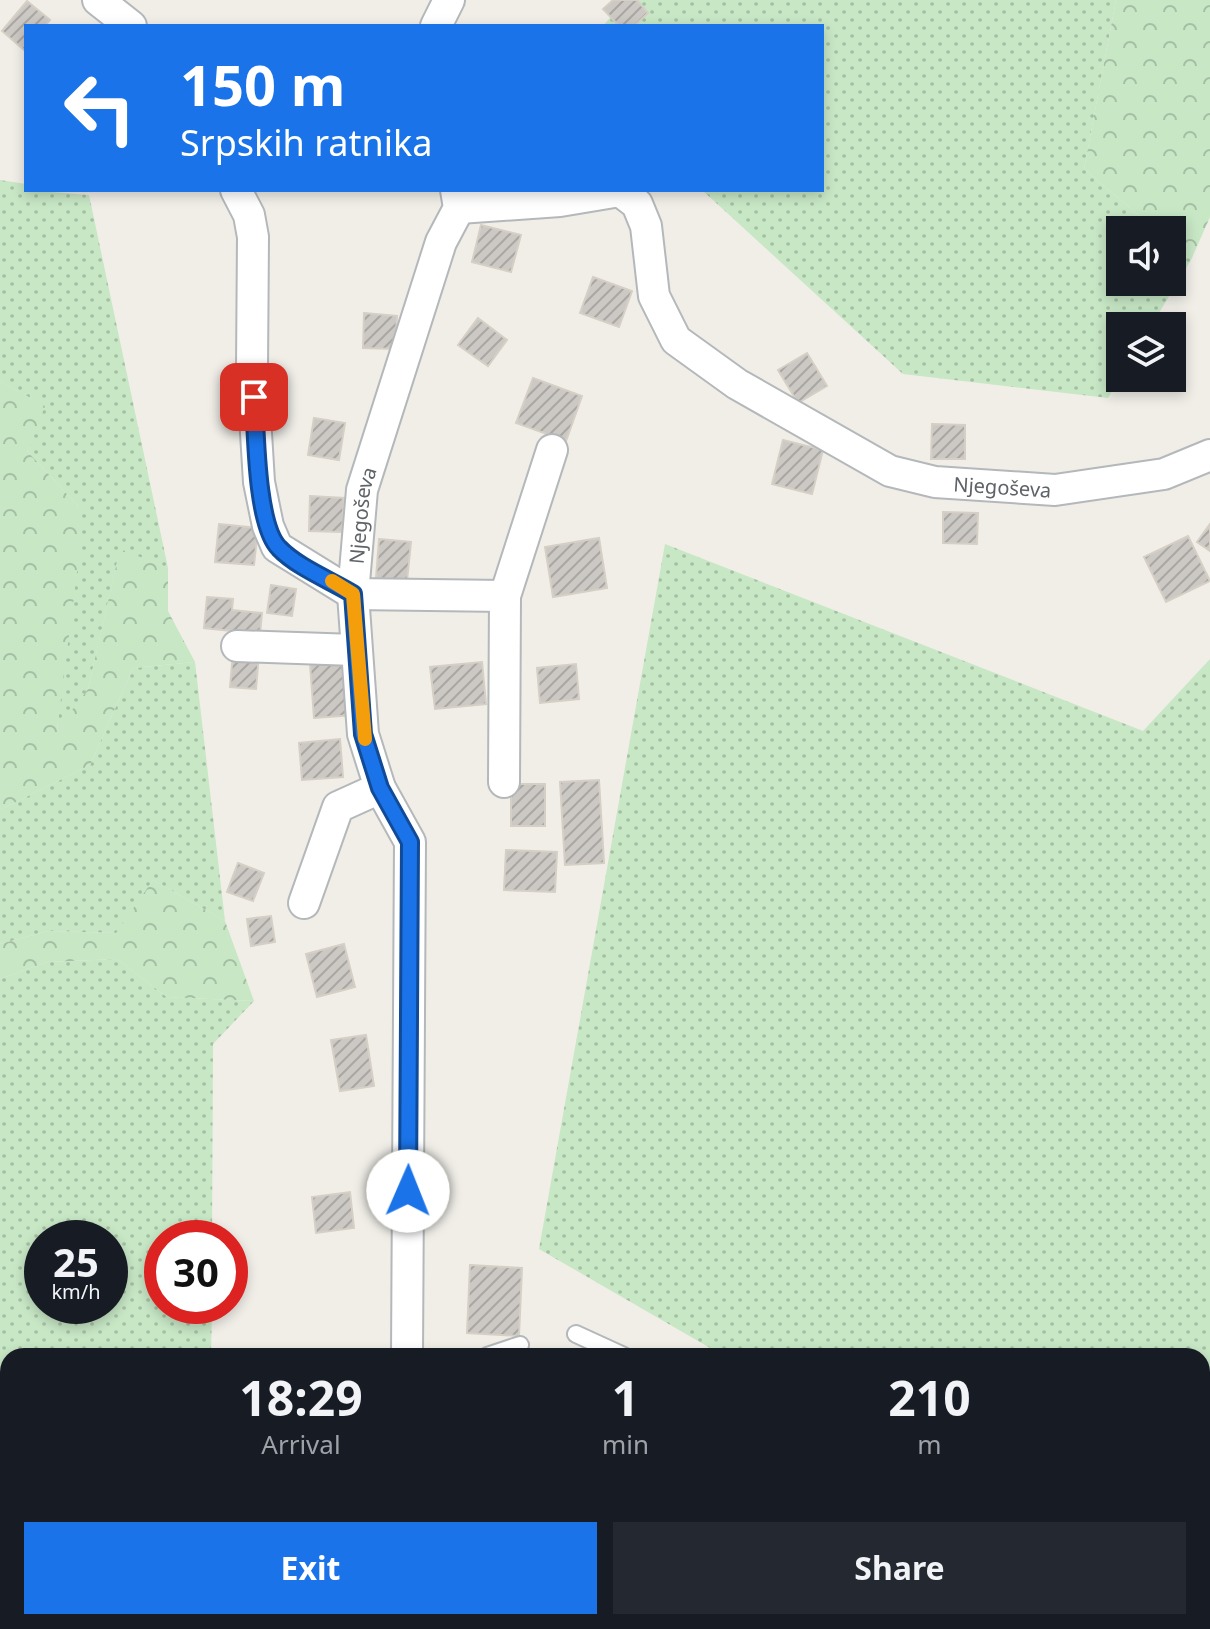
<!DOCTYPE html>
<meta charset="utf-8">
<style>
:root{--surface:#171b24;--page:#242831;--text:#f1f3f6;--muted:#9ea1a6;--accent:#1a73e8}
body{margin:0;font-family:"Noto Sans",sans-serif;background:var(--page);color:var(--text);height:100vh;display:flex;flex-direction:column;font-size:30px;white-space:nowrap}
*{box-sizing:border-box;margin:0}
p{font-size:26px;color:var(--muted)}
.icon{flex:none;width:44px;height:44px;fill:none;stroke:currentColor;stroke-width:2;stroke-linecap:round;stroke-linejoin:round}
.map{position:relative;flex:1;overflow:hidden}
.drawer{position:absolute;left:0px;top:1348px;width:1210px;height:282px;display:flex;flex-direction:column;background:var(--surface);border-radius:24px 24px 0 0;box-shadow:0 4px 12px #0003}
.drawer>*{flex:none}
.hud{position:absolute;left:24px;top:24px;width:800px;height:168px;border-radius:0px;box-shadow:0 4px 12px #0003;background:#1a73e8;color:#fff;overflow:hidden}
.fabs{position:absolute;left:1106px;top:216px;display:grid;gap:16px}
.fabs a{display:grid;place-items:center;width:80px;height:80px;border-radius:0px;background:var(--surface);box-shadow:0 4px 12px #0003;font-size:40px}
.speed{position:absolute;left:24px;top:1220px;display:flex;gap:16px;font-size:40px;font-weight:700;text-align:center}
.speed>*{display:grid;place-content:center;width:104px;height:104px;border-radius:50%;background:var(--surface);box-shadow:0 4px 12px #0003;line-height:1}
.speed small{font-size:20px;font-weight:400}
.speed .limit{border:12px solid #d22;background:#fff;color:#111}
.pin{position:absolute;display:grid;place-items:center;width:68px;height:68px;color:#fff;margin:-34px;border-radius:16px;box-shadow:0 4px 12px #0006}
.me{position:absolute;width:88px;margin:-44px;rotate:1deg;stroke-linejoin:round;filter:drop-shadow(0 0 6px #0008)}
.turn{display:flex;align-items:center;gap:28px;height:168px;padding:0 24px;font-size:36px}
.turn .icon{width:104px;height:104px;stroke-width:2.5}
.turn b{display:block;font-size:56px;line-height:68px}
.eta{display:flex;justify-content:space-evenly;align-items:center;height:136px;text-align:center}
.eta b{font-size:48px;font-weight:700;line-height:56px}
.cta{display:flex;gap:16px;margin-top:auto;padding:16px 24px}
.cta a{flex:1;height:92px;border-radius:0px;background:var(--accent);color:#fff;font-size:32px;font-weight:700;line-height:92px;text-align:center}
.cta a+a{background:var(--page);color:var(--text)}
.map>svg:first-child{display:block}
</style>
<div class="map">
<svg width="1210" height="1629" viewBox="0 0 1210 1629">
<defs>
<pattern id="grass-dots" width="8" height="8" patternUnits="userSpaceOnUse" patternTransform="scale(2)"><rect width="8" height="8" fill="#c7e7c5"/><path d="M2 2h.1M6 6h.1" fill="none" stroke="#a5bfa4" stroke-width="1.8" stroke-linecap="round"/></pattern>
<pattern id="forest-crowns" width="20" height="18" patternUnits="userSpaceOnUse" patternTransform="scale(2)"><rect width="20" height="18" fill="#c7e7c5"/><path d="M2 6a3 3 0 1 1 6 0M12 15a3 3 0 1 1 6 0" fill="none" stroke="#a5bfa4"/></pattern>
<pattern id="building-hatch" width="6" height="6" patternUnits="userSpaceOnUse" patternTransform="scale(2)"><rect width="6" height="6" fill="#ccc9c4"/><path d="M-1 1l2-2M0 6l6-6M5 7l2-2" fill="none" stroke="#a9a7a3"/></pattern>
</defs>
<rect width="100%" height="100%" fill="#f0eee7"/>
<!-- grass -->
<path fill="url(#grass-dots)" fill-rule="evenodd" d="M625,0H1116L1084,169L1156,230H1120V282H1172V244L1191,260L1151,326H1120V378L1108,398L903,374L702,190H822V26H603Z
M0,180L26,184V190L89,195L168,568L120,550L88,689L57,731L79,507L27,451L44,406L0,381Z
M665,544L1143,731L1210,659V1602L1202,1603V1356H724L539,1249Z
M195,662L225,921L153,880L117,933L48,931L0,944V810L90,765L133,668Z
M117,959L167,997L254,1001L213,1044L212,1238H162V1306H212L211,1356H8V1622H210V1629H0V979L47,962ZM42,1238H110V1306H42Z
M661,1622H1112L1109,1629H653Z"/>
<!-- forest -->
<path fill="url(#forest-crowns)" d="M1116,0H1210V217L1191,260L1172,244V230H1156L1084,169Z
M0,381L45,406L27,451L79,507V557L57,730L88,689L120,549L168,568V611L195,662L133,668L90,765L0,810Z
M153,880L225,921L254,1001L167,997L117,959L47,962L0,979V944L48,931L116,933Z
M1210,1602V1629H1109L1112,1622H1202V1603Z"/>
<!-- building -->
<path fill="url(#building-hatch)" stroke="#d5cfc5" stroke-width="2" d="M613,0H637L648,13L634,26H619L603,9Z
M27,1L50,20L45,26H26L25,51L2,31Z
M481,225L521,235L511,272L472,262Z
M593,277L632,291L619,327L580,313Z
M364,313L397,316L395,349L363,348Z
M478,318L507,340L488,366L458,345Z
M807,353L827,386L798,403L778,370Z
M533,378L582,396L566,441L516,423Z
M314,418L345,423L339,460L308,455Z
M932,424L965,425V459H931Z
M783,440L823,450L812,494L772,484Z
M310,496L344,498L342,532L309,531Z
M943,512L978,513L977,544L943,543Z
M219,524L258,528L254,565L215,562Z
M1210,524V551L1197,542Z
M1188,536L1210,581L1166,602L1144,557Z
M599,538L607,588L553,597L545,547Z
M379,539L411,542L407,581L376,578Z
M271,585L296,589L292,616L267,613Z
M207,597L233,599L232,610L262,613L260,634L204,628Z
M233,652L259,654L256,689L230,687Z
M350,661L354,715L314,718L310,664Z
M482,662L486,704L435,709L430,667Z
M576,664L579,699L540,703L537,668Z
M340,739L343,777L302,780L299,743Z
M599,780L604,863L565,865L560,782Z
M511,784H545V826H511Z
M506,850L557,852L555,892L504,890Z
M238,863L264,873L253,901L227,892Z
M271,916L275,942L251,946L247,919Z
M344,944L355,987L317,997L306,954Z
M366,1035L374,1086L340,1091L331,1040Z
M350,1192L354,1228L316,1233L312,1197Z
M470,1265L522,1268L519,1336L467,1333Z
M490,1622H522L521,1629H488Z"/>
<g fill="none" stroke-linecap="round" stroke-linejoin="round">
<!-- lane casing -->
<g stroke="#b4b8bb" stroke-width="20">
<path id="lane" d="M576,1334L624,1356
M487,1356L520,1345"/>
</g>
<!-- street casing -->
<g stroke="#b4b8bb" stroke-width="34">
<g id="street">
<path d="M98,0L131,26"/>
<path d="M436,26L449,0"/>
<path d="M236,190L249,215L253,237L252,368L259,482L268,526L277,547L353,594L505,596"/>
<path id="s1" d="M459,208L560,201L620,191L637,204L646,226L654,296L676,340L737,384L890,471L935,482L1055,490L1164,474L1210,455"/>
<path d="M237,646L355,650"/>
<path d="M504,782L505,596L552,450"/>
<path d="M304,903L338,807L380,788"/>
<path id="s2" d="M407,1356L410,842L380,788L363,734L353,594L362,490L441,242L459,208L456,190"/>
<path d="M415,1629V1622"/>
</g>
</g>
<!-- lane -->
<use href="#lane" stroke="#fff" stroke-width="16"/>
<!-- street -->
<use href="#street" stroke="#fff" stroke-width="30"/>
</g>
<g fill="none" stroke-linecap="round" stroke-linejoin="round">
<!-- route casing -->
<g stroke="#114b97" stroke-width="20">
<path id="route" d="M254,397C256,430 256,525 279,548C297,567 330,580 353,594L363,734L380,788L410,842L408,1191"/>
</g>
<!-- route -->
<use href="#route" stroke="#1a73e8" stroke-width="14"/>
<!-- slow -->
<path stroke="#f59e0b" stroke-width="14" d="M332,581L353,594L365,739"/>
</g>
<g text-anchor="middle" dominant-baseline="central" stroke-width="6" stroke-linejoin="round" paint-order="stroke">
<!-- street labels -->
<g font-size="20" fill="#5e6367" stroke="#fff">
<text stroke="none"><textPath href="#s1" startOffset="692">Njegoševa</textPath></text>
<text stroke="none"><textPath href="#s2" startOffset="852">Njegoševa</textPath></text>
</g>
</g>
</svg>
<div class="fabs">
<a><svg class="icon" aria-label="sound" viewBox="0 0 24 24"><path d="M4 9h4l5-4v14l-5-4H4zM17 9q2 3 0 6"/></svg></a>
<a><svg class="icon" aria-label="layers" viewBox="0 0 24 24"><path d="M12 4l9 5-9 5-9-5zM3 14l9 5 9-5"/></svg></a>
</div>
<div class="speed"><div>25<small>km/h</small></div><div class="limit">30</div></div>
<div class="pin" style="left:254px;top:397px;background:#d93025"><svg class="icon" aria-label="arrive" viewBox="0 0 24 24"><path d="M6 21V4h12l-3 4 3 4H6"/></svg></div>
<svg class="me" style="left:408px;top:1191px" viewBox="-20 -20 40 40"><circle r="19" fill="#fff"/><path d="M0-13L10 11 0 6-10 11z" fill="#1a73e8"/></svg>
<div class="hud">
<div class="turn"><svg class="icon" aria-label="left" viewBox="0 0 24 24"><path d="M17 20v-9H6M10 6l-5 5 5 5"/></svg><div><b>150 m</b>Srpskih ratnika</div></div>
</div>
<section class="drawer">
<div class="eta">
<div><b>18:29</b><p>Arrival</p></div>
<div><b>1</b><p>min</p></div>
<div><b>210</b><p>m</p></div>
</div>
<div class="cta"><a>Exit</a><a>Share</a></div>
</section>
</div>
